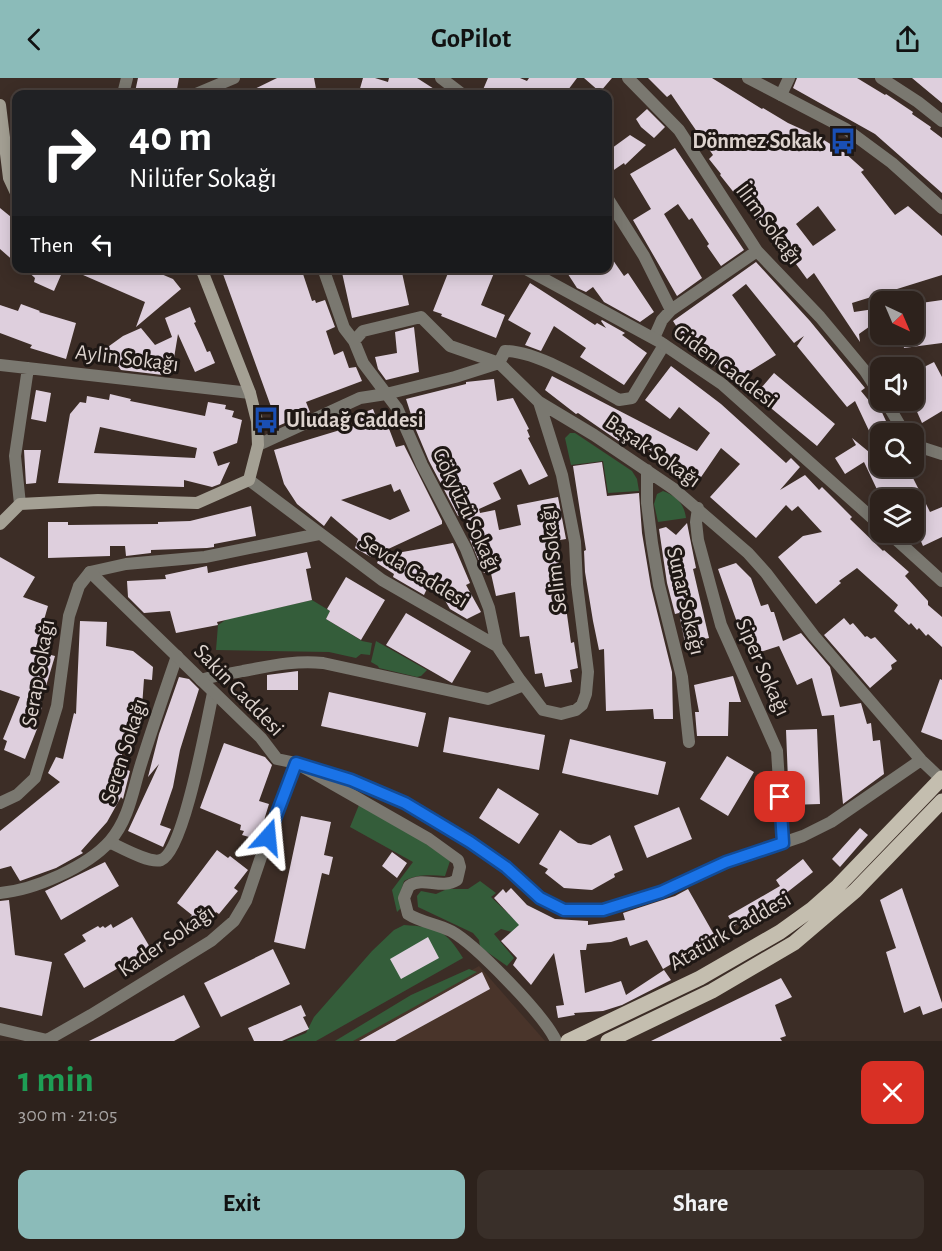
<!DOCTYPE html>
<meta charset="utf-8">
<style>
:root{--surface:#2d221c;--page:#392f29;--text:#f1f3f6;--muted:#a7a4a3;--line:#483f3b;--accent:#8bbbb9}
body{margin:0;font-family:"Alegreya Sans",sans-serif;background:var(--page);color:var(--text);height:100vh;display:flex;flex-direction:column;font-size:22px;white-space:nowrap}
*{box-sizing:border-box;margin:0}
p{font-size:20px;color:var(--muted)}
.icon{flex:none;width:33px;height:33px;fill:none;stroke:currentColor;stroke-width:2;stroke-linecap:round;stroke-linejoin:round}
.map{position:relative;height:963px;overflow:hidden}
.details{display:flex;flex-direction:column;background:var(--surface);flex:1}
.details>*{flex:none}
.guide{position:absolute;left:12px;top:12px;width:600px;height:183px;border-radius:12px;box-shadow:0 3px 15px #0003,0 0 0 2px var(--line);background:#202124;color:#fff;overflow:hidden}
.needle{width:39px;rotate:136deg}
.fabs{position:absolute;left:870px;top:213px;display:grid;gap:12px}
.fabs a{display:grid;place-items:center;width:54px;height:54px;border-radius:12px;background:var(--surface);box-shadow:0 3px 15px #0003,0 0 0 2px var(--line);font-size:30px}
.pin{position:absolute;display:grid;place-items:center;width:51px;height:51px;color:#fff;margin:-26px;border-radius:12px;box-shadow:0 3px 9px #0006}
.me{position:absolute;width:66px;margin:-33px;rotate:18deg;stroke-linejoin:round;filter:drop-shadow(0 0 4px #0008)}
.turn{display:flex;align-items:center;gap:21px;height:126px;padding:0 18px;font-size:27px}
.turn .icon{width:78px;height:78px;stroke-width:2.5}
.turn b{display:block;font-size:42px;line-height:51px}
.then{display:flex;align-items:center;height:57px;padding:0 18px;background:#0003;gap:12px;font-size:22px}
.round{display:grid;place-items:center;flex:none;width:63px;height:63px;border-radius:12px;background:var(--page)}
.head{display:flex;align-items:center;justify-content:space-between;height:102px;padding:0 18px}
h1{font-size:36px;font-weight:700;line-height:45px;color:#1e9e55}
.action{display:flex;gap:12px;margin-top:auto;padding:12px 18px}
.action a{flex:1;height:69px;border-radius:12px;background:var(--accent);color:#111;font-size:24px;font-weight:700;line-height:69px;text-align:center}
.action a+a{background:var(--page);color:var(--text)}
header{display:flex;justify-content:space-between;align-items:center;height:78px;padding:0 18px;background:var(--accent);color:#111;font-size:27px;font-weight:700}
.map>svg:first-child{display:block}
</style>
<header><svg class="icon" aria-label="back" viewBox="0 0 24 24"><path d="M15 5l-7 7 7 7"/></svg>GoPilot<svg class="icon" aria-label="share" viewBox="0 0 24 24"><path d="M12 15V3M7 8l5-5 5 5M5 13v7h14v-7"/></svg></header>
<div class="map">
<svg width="942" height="963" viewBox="0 0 942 963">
<rect width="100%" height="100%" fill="#3c2d26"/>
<!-- built -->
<path fill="#49342a" d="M479,888L545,963H347Z"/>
<!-- green -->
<path fill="#345d3a" d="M570,355H575L632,393L637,401L639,413L608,415L603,383L571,387L565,360Z
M663,413C676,418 684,425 686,440L658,444L654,426L657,416Z
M312,522L330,533L326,541L362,563L372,565L370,577L361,576L356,580L329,574L216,572L218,547L227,541Z
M376,563L427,592L421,598L417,599L379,590L378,588L371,584Z
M368,724L450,783L445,798C431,797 416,796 404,803L399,819L401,830L397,834L392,812L413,784L350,749L359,727Z
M480,803L496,815L491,819L516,843L525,848L512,854L501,851L494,856L514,880L507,888L480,869L479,862L473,855L418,829L417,818L421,813L436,816L447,811H468Z
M404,847C437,849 446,852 463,880L316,963H286L306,955L314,939L372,873L394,852Z
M469,891L477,894L353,963H335L411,917Z"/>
<!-- building -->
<path fill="#decfdd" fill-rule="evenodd" d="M138,0H179L177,11L161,16L135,14Z
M277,0H314L317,16H244Z
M363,0H375L388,4L389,0H417L442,16H370L359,14Z
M488,0H520L527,3L529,0H577L565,16H488L482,14Z
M584,0H612L600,14Z
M648,0H712L762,31L763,30L788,45L819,59L845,75L864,92L861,94L895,137L908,128L942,158V197L852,225L854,234L874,231L880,241L859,256L860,264L814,195L807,201L785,171L781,174L720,97L721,96L709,81L713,77L671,16L667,19ZM818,128L836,152L813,168L796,146Z
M797,0H857L885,17L886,16L913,34L912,36L931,49L930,51L942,60V115L875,56L793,10Z
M912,0H942V25Z
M647,31L665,49L654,60L641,49L636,41Z
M630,57L646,67L625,87L624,85L608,96V73Z
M675,70L744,172L721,188L707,168L709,166L692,140L689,142L678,126L664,136L702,200L677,218L633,142L651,131L630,96Z
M0,130L16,143V185L0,171Z
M608,175L624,198L628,195L654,234L640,244L604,224L593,209L586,214L577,210L564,190H608Z
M756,184L810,243L865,310L861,313L875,330L879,328L892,356H880V376L855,323L847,329L797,268L804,258L794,265L746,206L732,217L776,277L739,300L719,284L714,288L694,257L685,262L673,243Z
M24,190H64L54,213L34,204L35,200Z
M67,190H147L173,201L181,211L136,249L145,224Z
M239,190H301L312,223L315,222L316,225L325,222L335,249L326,253L334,277L343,273L349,290L356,289L362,303L306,324L310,334L278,348L223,196Z
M341,190H401L409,227L352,240Z
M450,190H496L481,227L505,237L496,260L441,238L442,236L433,233Z
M530,205L595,247L597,245L606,250L601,243L602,242L625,255L622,257L647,275L624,307L580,279L586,270L554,248L541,273L525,267L531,255L508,242Z
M942,222V265L904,270L902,256H914V226Z
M21,226L40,233L39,234L76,245L66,281L30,270L32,267L0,255V227L18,233Z
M190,229L196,244L194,245L201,260L207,274L210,273L215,285L195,294L178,256L171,298L121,292L105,271L123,258L141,250L155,267L172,259L165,240Z
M414,249L419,294L386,302L378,291L375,279L397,275L395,254Z
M934,284L942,299V333L922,345L914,327V294Z
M671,288L721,326L786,385L791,380L800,389L780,412L805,397L819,412L822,409L852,439L850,441L883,473L884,472L909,494L905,498L928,523V527L942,539V569L928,556L926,558L919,550L917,552L911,545L909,547L894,533L898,527L857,490L839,503L841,505L816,526L778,479L803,458L822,454L798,428L792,433L786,427L756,460L710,419L740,386L721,370L697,405L624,354L620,364L578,335L576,336L545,312L552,298L697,373L710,355L679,329L670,341L645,322Z
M774,295L835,346L817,368L755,317Z
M494,301L497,323L513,320L529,351L527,352L530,359L528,360L548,398L529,407L521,391L493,405L501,421L479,431L480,435L495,432L499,452L521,447L517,427L558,419L566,461L554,463L562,501L571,565L574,564L578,590L570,592L572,604L545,609L542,595L535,596L529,558L520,559L515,514L496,518L490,491L484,495L470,462L466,435L458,438L429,383L416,352L406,321L466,306V304Z
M36,312L51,315L46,344L31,341Z
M110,316L131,321L130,323L205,338L208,324L226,327L225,331L234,333L232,339L242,342L237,365L213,374L218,388L230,384L220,406L212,409L184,402V409L58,405L70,336L80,324L86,325L87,318L109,322ZM100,349L197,370L195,380L94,375Z
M373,331L380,350L388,348L396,369L404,367L442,443V446L371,479L355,470L358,461L331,438L324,448L297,426L284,406L274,372L360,346L357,337ZM391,406L394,414L400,411L410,433L390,442L341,422Z
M852,360L880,383V388H907L930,434L942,429V459L923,468L914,447V422H882L864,384L845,396L835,380L856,367Z
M24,372H41L36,405L26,406Z
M602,384L607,418L639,415L642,455L651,509L672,594L673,641H654L653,631L606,633L604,571L599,572L593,543L585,494L584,473L586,472L573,388Z
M251,428L256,458L214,466V469L207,470L151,472V475L126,478L125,468H110V478L48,480V444H68V447L158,446V444L190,443Z
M687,445L696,490L693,491L709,560L685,565L679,535L675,536L667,505L659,451L666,449L676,457Z
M453,465L470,505L466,507L481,534L467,541L450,531L432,500L424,517L393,499L394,496L377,485L380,478Z
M307,474L311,490L306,491L312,522L217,544L218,547L176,555L170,533L144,535L128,519L127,503L166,501L165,497L207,488L208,495Z
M0,479L35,499L23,519L48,528L35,573L55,578L40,628L42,629L36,645L39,646L25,681L4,672L7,663L3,661L20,619L0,612Z
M736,485L751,500L761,528L768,526L771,534H774L783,563L801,555L830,589L840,629L861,625L867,646L871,645L873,663L880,662L884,696L843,726L834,637L822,638L812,600L797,607L779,568L757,575L755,573L748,575L718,491Z
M346,499L385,522L361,562L326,541L330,533L327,531Z
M406,535L471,573L452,605L386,567Z
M844,540L850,547L853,545L865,559L867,558L871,561L875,559L897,583L891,587L892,591L870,610L824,557Z
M80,543L107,544L106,568L133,573L153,589L152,602L144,601L141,643L130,642L119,689L130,693L123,721L121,719L107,744L81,773L83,775L56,790L20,803L11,788L0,791V753L60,704L48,695L56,679L63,681L74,635L76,636Z
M298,593V612H267V597Z
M733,598L741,624H729L728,658H697L695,634H699L694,607Z
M179,599L189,601L199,611L180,672L173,709L160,747L171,751L163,769L128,753L159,686L148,699L159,656Z
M940,601L942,602V662L921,654Z
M329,614L426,635L418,669L321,648Z
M449,639L545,657L539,692L443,674Z
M817,651L820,726L789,727L786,652Z
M570,661L666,684L658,717L562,695Z
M224,665L265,679L272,687L259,723L269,726L257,765L247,762L249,759L242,757L244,753L240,752L241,747L200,730Z
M727,678L754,694L728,738L700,721Z
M498,710L539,736L519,766L479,740Z
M679,729L692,761L647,780L634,748Z
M301,738L331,744L324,777L333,779L329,797L322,795L305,871L274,864Z
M860,750L868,757L840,789L832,781Z
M560,752L578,765L591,767L610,757L623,792L614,796L615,799L592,812L564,810L545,795L548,791L539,786Z
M217,772L228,780L230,778L248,792L234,810L238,813L219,836L216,834L202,851L189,841L192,837L177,825Z
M392,774L407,785L397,800L382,788Z
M803,781L813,794L771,827L773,831L758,840L755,837L734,848L728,838L780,808L776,802Z
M105,784L119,808L61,842L45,813Z
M511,810L527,827L555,841L588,843V847L625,842L623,835L675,818L688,811L716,860L663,891L647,862L630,868L627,859L611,864L587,866L586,872H580L585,915L621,903L626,917L664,892L671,902L622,927L603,933L574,935L575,937L558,940L556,928L564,927L554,875L531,907L513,887L517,880L501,863L519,847L494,820L503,811L506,815Z
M902,810L942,925V930L923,937L920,928L904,935L886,874L896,870L880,822Z
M9,822L15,877L52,884L42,938L0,929V823Z
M132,839L151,871L84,910L64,876L86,863L82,857L98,848L100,850L103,848L105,850L111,846L113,850Z
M428,859L439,880L401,901L390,881Z
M273,871L290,906L221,939L204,905Z
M482,894L490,911L395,963H359Z
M781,900L792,919L775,927L786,958L780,960L782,963H651Z
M184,917L200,949L174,963H89Z
M301,927L306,938L303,939L309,951L282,963H254L248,950Z"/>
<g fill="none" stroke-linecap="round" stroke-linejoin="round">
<!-- minor -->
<path stroke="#7a7870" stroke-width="12" d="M441,0L462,16
M628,0L679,52L757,173L820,239L865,293L880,316
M881,0L918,24L942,43
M123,16L127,0
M196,16L234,0
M781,17L789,0
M608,121L644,178L671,232
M323,190L344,250L354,263L363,285L397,330L422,387L466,471L489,530L497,568
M654,260L662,242L671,232L757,173
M354,263L363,253L421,239L450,268L499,285L505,273C537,273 591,306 619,322L632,320L664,267
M0,287L250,315
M885,322L905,356
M258,367L360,320L386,316L455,299L499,285L539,324L594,357L674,411L748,475L766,495L814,558L921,682L940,700
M914,367L942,376
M647,392V425L652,465L659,507L682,599L689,664
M249,402L382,502L497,568L520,602L543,632L561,636L576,632L582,627L586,616L588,594L577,506L575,464L562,397L539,324
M20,426L15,378L28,290
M698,430L696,444L698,462L721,547L777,673L783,765
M201,602C215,597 229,596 243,593C270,588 295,582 323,585L488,621L524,607
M0,725L17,717L35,700L57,628L69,538L79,508L90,494L126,486L205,479L319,456
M109,764C120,769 150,786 161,782C184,774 207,642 213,615
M0,815C34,812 87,789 110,763C130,740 133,710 142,683C153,648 165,613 177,578
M0,951L47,962L91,937L211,863L234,843L246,823L275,738L296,685L351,702L405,725L470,764L506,789L540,820L564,832L603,833L661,814L726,784L803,758L831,744L921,682"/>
<!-- tertiary -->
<path stroke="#7a7870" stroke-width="12" d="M748,0L846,51L892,85L942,130
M524,190L660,264L722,306L880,447
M888,454L942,503
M90,494L261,660L277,681L296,685L429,761L458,782L460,789L457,802C441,812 424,798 409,808L404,820L408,836C420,844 437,846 451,853C475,866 545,938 556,963"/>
<!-- secondary -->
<path stroke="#a4a094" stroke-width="12" d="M0,27L9,100L16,115
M0,446L20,426L98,422L197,425L249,402L258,367L257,343L250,315L201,190"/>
<!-- primary -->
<path stroke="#c4beaf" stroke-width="15" d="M568,963L700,900L780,854L812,831L838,808L942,700
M608,963L712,913L794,865L855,813L942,723"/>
</g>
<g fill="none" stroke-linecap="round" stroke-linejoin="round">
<!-- route casing -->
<g stroke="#114b97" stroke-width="15">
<path id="route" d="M268,759L296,685L351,702L405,725L470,764L506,789L540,820L564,832H603L661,814L726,784L783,765L780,719"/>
</g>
<!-- route -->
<use href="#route" stroke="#1a73e8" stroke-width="10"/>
</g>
<!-- icons -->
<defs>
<g id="bus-bare" transform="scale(2.07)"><path d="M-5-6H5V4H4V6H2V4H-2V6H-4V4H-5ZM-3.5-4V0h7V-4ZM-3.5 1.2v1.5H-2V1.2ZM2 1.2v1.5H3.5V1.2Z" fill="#1a4fb4" stroke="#1e1714" stroke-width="2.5" paint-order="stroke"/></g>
</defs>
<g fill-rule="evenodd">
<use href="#bus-bare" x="843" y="63"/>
<use href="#bus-bare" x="266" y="342"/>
</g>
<g text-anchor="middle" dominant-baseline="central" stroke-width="6" stroke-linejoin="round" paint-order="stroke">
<!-- poi labels -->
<g font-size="22" font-weight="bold" fill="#ddd3ce" stroke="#1e1714" text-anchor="end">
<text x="823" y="63">Dönmez Sokak</text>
<text x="286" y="342" text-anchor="start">Uludağ Caddesi</text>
</g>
<!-- street labels -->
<g font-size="22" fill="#ddd3ce" stroke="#1e1714">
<text transform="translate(769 146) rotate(53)">İlim Sokağı</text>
<text transform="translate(127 280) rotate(7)">Aylin Sokağı</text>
<text transform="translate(725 288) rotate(37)">Giden Caddesi</text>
<text transform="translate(653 373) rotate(35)">Başak Sokağı</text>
<text transform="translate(467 432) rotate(65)">Gökyüzü Sokağı</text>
<text transform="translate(553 481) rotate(-97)">Selim Sokağı</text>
<text transform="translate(414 493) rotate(31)">Sevda Caddesi</text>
<text transform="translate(686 523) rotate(77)">Sunar Sokağı</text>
<text transform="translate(763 589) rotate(66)">Siper Sokağı</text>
<text transform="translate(38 595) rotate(-80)">Serap Sokağı</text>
<text transform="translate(239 612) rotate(46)">Sakin Caddesi</text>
<text transform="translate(124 673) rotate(-72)">Seren Sokağı</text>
<text transform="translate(730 853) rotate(-30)">Atatürk Caddesi</text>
<text transform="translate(166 863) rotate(-34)">Kader Sokağı</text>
</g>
</g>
</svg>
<div class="fabs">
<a><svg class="needle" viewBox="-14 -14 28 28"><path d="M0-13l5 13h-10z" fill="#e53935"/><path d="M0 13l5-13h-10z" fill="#a7a4a3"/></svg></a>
<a><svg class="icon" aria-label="sound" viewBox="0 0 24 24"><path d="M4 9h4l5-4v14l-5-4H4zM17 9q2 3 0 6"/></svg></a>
<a><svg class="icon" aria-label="search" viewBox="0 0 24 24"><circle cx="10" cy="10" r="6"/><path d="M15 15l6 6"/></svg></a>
<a><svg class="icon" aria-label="layers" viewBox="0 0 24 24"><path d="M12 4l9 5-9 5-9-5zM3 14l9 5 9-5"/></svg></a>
</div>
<div class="pin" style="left:780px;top:719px;background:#d93025"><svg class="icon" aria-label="arrive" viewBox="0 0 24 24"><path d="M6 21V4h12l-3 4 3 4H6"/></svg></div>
<svg class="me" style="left:268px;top:759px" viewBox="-20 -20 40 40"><path d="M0-17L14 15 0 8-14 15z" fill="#1a73e8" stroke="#fff" stroke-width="4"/></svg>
<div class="guide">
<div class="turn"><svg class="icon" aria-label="right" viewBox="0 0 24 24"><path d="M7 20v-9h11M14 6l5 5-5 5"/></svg><div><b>40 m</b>Nilüfer Sokağı</div></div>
<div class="then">Then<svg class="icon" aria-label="left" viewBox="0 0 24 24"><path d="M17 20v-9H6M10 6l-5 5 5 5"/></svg></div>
</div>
</div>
<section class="details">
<div class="head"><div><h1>1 min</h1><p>300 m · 21:05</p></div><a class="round" style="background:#d93025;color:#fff"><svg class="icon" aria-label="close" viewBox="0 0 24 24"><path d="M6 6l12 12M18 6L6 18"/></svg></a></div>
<div class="action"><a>Exit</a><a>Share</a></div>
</section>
